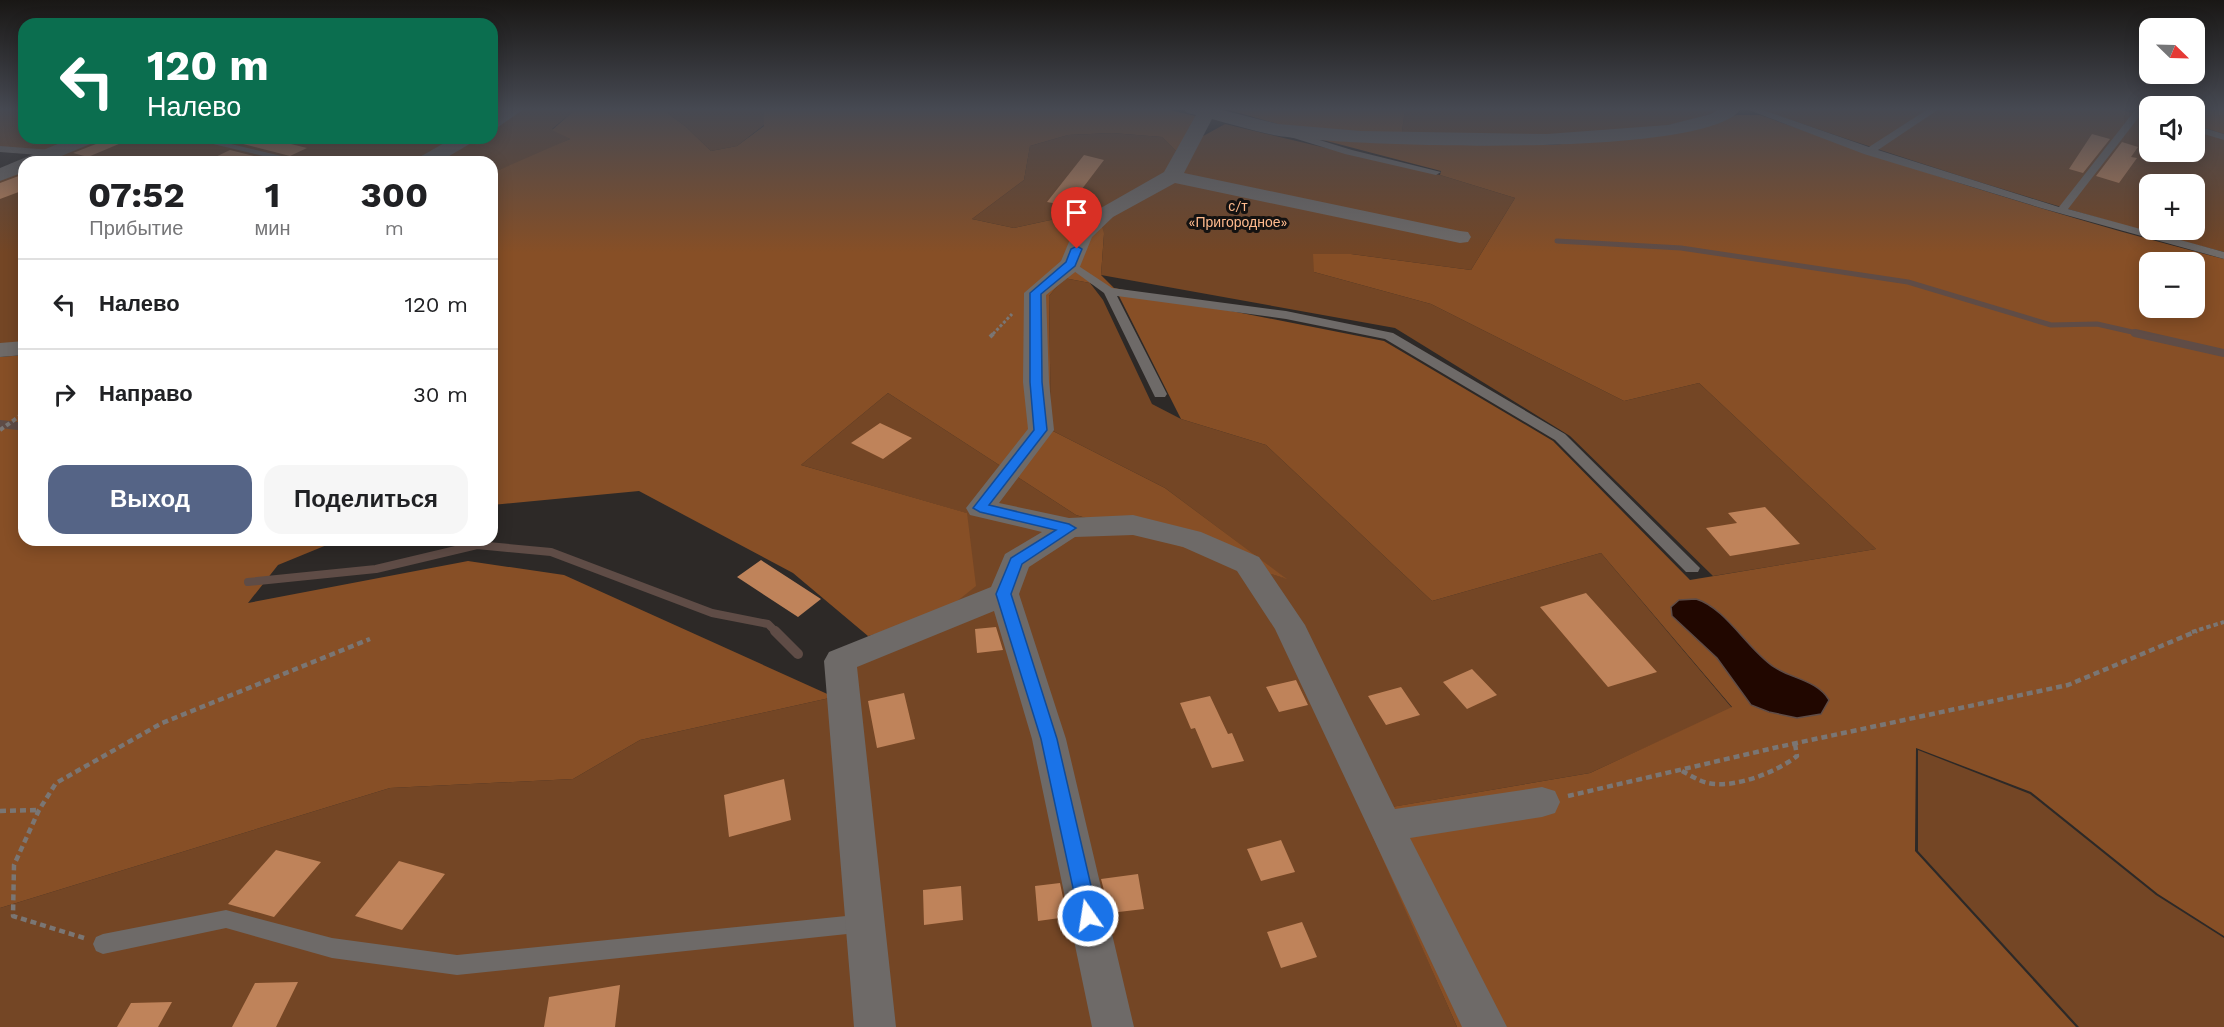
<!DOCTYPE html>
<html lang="ru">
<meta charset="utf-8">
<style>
:root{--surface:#fff;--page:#f6f6f6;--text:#202124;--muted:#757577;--line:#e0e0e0;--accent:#556486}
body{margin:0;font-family:"Work Sans",sans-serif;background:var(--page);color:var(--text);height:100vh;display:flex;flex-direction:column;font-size:22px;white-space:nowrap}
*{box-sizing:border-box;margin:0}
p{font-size:20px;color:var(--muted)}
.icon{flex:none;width:33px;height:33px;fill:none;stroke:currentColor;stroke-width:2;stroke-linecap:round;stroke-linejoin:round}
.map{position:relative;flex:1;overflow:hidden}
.side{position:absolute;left:18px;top:156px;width:480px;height:390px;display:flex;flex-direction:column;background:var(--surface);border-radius:18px;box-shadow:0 3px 15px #0003}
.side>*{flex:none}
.top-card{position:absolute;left:18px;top:18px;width:480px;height:126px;border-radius:18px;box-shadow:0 3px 15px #0003;background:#0b6e4f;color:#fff;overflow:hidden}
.needle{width:39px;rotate:113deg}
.controls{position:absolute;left:2139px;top:18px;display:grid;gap:12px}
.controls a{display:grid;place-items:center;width:66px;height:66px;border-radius:12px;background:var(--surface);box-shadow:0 3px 15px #0003;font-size:30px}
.pin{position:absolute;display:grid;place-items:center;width:51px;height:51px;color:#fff;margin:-62px -26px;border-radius:50% 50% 50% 0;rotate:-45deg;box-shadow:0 0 6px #0007}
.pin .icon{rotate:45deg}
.me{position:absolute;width:66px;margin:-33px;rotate:347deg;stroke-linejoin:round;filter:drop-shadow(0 0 4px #0008)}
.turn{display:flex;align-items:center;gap:21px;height:126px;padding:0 30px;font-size:27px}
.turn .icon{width:78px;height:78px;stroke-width:2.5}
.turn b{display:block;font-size:42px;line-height:51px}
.eta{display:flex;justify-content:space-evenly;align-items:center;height:102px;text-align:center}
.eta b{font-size:36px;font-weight:700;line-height:42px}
.action{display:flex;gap:12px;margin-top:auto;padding:12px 30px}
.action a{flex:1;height:69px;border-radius:18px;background:var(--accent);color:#fff;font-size:24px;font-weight:700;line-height:69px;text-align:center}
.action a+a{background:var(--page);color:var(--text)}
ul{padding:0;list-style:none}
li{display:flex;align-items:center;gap:18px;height:90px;padding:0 30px;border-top:2px solid var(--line)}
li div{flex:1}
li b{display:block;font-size:22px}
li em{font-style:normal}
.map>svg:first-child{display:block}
</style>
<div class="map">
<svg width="2224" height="1027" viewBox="0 0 2224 1027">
<rect width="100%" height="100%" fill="#2d2927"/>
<!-- green -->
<path fill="#744625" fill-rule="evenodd" d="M0,109H24V138H79L48,151L0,147Z
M492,109H576L552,129L570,139L535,156L492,173V162H41L97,138H492Z
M662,109H764V125L737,146L711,151L685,126Z
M1405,109H1724C1624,147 1508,136 1402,132Z
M1759,109H2117L2149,117L2150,152H2194L2195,130L2224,139V252C2067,212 1913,162 1759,109ZM2150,184H2194V230H2150Z
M1225,124L1440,175L1515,198L1471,270L1351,254L1314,272L1431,304L1624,401L1699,383L1876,549L1713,576L1570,436L1395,328L1101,275L1104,234L1055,219L1014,228L972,219L1024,180L1030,146L1068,135L1112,133L1162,137L1176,151Z
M24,169V343L0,345V179Z
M1064,278L1090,283L1103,300L1152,404L1181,419L1266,445L1432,601L1601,553L1732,708L1590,773L1363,812L1457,1027H0V908L390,788L573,779L640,740L834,697L868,636L936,618L966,513L801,465L888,393L1076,515L1285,578L1165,488L1051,430L1049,296Z
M1918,750L2030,794L2156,895L2224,938V1027H2079L1918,851Z"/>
<!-- forest -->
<path fill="#874f26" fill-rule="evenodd" d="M576,109H662L685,126L711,151L737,146L764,126V109H1165L1200,117L1199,121L1176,151L1162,137L1112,133L1068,135L1030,146L1024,180L972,219L1014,228L1055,219L1102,227L1104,234L1101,275L1114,288L1384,341L1553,441L1690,580L1876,549L1699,383L1624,401L1431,304L1314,272L1313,254H1351L1471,270L1515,198L1440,175L1441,171L1323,140L1298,130L1226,109H1405L1402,132L1488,143L1551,145L1666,135L1737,115H1760C1912,170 2067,219 2224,259V936L2158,894L2031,792L1916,748L1915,851L2076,1027H1457L1362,812L1590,773L1732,707L1601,553L1432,601L1266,445L1181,419L1119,296L1090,283L1064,278L1049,296L1051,430L1165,488L1287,579L1076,515L888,393L801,465L967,513L976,586L936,618L868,636L793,573L639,491L492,505V173L570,139L552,130ZM2150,262H2194V308H2150Z
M2194,109H2224V134L2195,125Z
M24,355V540H339L278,565L248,603L468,561L564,575L834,697L640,740L573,779L390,788L0,908V357Z"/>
<!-- water -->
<path fill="#210700" stroke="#5f4c46" stroke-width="1.5" d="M1696,599C1726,608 1747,649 1774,667C1792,679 1817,680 1829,700L1821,714L1797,718L1769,712L1751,705L1717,658L1672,616L1671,607L1679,600Z"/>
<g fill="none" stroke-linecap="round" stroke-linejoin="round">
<!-- stream-far2 -->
<path stroke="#5f4c46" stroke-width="5" d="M1557,241L1681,248L1908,282L2051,325L2097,324L2141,334"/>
<!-- stream-far1 -->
<path stroke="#5f4c46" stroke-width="8" d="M2135,333L2224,353
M0,424L18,426
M248,582L376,569L477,545L551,552L712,613L768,624L776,632"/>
<!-- stream -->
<path stroke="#5f4c46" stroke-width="10" d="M775,631L798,654"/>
</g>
<!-- building -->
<path fill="#bf835a" d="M2092,134L2110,139L2083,173L2069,169Z
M99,138H133L88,157L73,153L96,144Z
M257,138H267L307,148L290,156L243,144Z
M2122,142L2138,147L2131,157L2137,158L2119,183L2096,176Z
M230,150L278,162H205Z
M1084,155L1104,160L1069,206L1047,202Z
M24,174V190L0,199V183Z
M880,423L912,438L883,459L851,443Z
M1765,507L1800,544L1730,556L1706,528L1737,523L1728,513Z
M761,560L821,599L798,617L737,577Z
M1586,593L1657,672L1608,687L1540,607Z
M996,627L1003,650L977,653L975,629Z
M1472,669L1497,695L1467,709L1443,682Z
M1296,680L1308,705L1279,712L1266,687Z
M1401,687L1420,715L1386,725L1368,696Z
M904,693L915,739L877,748L868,701Z
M1210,696L1228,734L1232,733L1244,761L1212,768L1195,728L1191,729L1180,703Z
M784,779L791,820L729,837L724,795Z
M1281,840L1295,872L1261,881L1247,849Z
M276,850L321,862L274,917L228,904Z
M399,861L445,874L402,930L355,916Z
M1138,874L1144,909L1110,913L1101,879Z
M1060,883L1067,917L1038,921L1035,886Z
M961,886L963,920L924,925L923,890Z
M1302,922L1317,957L1281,968L1267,932Z
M298,982L276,1027H232L255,983Z
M620,985L615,1027H544L549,997Z
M172,1002L158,1027H117L131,1003Z"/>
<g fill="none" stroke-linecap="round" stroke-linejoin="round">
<!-- path-far2 -->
<path stroke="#7a7674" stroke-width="3" stroke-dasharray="3 2" stroke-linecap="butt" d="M993,334L1012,314"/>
<!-- path-far1 -->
<path stroke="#7a7674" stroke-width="4" stroke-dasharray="4.5 3" stroke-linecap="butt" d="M990,337L994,333
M0,430L24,413
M2192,632L2224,622"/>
<!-- path -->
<path stroke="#7a7674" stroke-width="4.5" stroke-dasharray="6 4" stroke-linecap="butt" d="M1682,771C1690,775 1699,781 1708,783C1734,789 1777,772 1797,756L1795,744
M1568,796L1778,747L2068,685L2197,631
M0,811L39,810
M84,938L13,916L14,865L39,810L56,783L162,723L370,639"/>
<!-- lane -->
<path fill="#6e6a68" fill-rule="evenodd" d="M1746,109H1760L1869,147L1928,109H1939L1878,150L2059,207L2136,109H2142V113L2068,209L2224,252V259L2041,208L1864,154Z
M2194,125L2224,134V140L2194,131Z
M1287,130L1352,150L1441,172L1436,175L1345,154L1284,135V131Z
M188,138H206L307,162H288Z
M0,146L52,150L57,153L52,156L0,152Z
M1071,261L1112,288L1286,311L1393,333L1565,434L1700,568L1698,572H1686L1555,440L1385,339L1286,319L1117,296L1167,394L1165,397H1155L1104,293L1067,266L1065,264Z
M226,910L332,938L457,955L866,914L873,916L876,923L873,930L866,932L457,975L332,958L226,928L103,954L96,951L93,944L96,937L103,934Z"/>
<!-- street -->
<path fill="#6e6a68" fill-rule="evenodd" d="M503,109H524L498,127L492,128V115Z
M1184,109H1218L1278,124L1361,131L1547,134L1668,125L1711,114L1719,109H1741C1705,160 1346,146 1279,136C1257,132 1234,125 1212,119L1184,173L1460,231L1468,232L1471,237L1468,242L1460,243L1175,183L1113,217L1092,237L1079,269L1046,295L1049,382L1054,430L999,503L1069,518L1133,515L1201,532L1259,557L1305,625L1395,809L1542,787L1555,791L1560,802L1555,813L1542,817L1410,838L1507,1027H1462L1275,629L1237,571L1183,547L1133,535L1075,537L1029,567L1019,594L1066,739L1134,1027H1092L1032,739L994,611L857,667L896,1027H854L824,661L829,652L991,587L1005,554L1042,532L970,515L966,508L1028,429L1023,382L1024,293L1061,261L1074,230L1099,209L1164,172L1196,115L1187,113Z
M72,138H97L95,142L47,162H24V172L0,181V168Z
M453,138H475L473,142L439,162H415L418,158Z
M24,341V355L0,357V343Z"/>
</g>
<!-- sky -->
<linearGradient id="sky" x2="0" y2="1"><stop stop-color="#191715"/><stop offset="0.43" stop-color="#464952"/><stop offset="1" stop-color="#464952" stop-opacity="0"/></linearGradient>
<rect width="2224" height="253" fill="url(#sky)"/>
<!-- route -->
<path fill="#1a73e8" stroke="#114b97" stroke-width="1.5" d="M1077,246L1082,249L1075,266L1041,294L1042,382L1047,430L989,505L1069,524L1076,528L1022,564L1011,594L1057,739L1098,916L1095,922L1088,925L1082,922L1079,916L1041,739L996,594L1011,558L1056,530L980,512L973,508L1034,430L1030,382V293L1066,262L1071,249Z"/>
<g text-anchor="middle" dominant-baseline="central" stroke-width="6" stroke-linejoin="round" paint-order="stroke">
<!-- far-park labels -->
<g font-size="14" fill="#feba8d" stroke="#141211">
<text x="1238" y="206">с/т<tspan x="1238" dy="16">«Пригородное»</tspan></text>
</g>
</g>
</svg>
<div class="controls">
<a><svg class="needle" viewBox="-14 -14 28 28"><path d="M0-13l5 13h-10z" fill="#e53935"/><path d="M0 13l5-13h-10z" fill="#757577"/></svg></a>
<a><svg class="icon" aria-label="sound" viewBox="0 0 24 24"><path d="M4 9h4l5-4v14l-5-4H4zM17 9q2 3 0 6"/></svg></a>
<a>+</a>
<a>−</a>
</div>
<div class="pin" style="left:1077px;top:249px;background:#d93025"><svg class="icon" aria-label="arrive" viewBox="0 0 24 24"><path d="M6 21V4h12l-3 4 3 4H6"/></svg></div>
<svg class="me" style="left:1088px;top:916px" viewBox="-20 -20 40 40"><circle r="17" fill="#1a73e8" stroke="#fff" stroke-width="3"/><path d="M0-11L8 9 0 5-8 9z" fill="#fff"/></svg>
<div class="top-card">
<div class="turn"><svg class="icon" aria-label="left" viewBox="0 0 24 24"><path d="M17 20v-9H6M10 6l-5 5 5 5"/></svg><div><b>120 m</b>Налево</div></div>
</div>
<section class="side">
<div class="eta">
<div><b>07:52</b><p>Прибытие</p></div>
<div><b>1</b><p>мин</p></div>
<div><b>300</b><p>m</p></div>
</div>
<ul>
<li><svg class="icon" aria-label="left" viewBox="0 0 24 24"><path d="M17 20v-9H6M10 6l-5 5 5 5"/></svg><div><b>Налево</b></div><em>120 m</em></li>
<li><svg class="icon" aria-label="right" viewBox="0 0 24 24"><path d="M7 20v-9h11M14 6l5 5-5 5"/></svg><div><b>Направо</b></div><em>30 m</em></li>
</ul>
<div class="action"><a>Выход</a><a>Поделиться</a></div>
</section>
</div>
